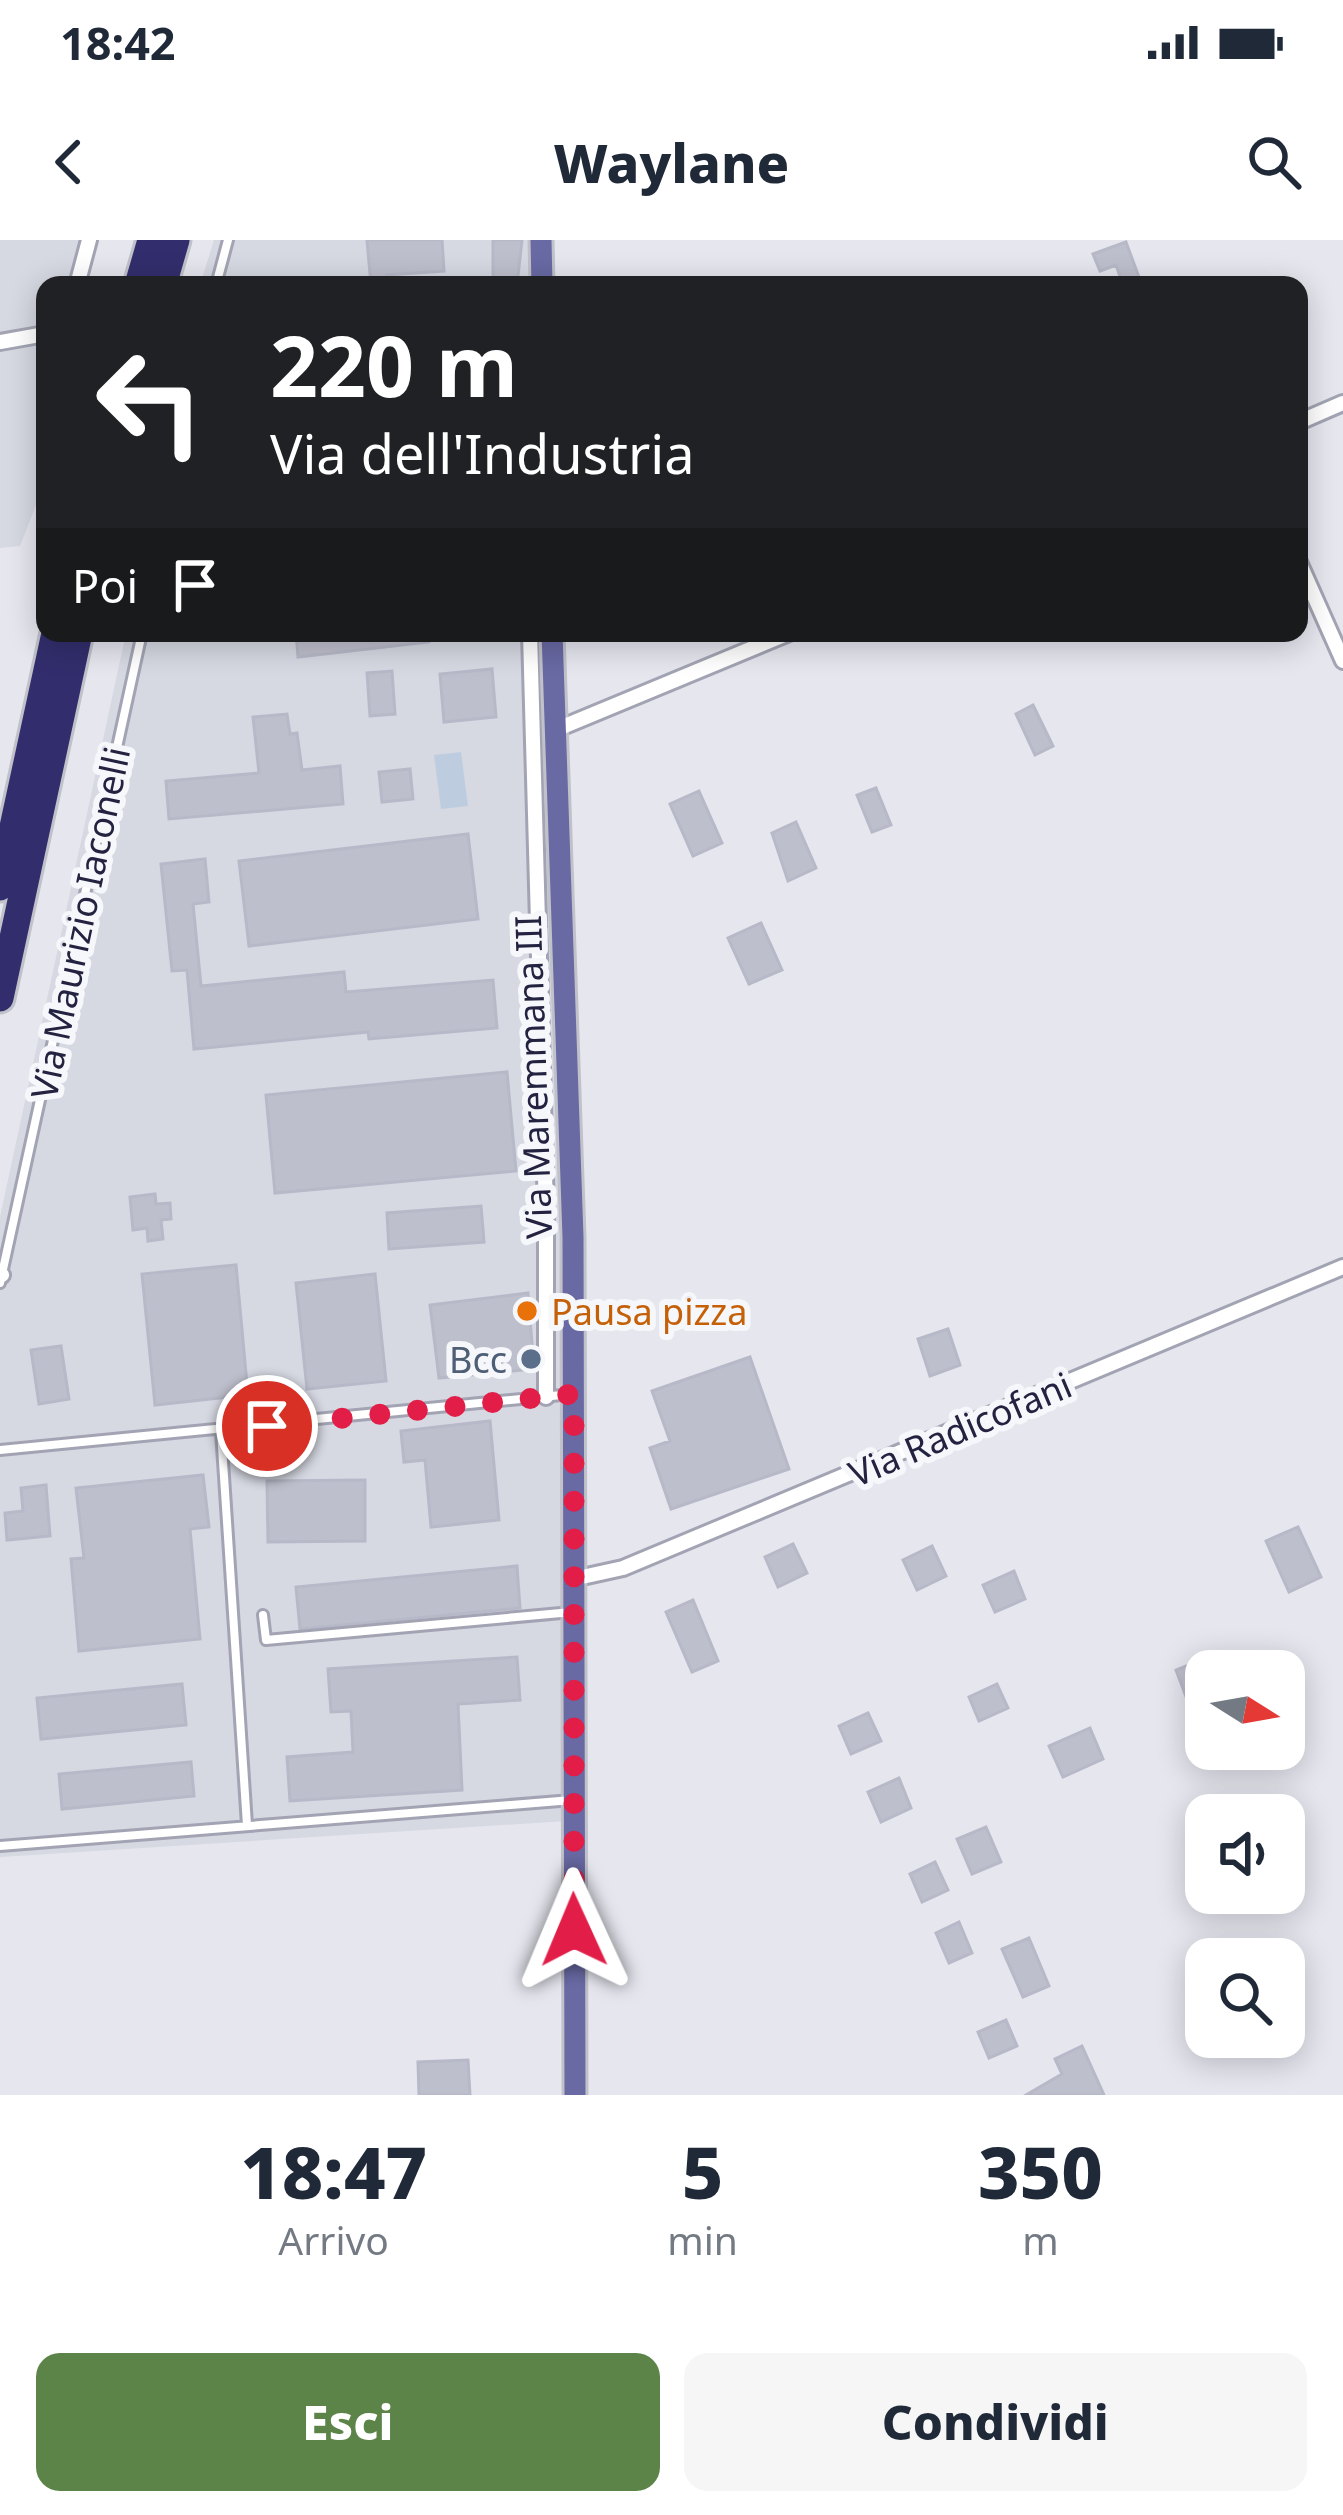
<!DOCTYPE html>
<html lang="it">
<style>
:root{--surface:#fff;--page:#f6f6f7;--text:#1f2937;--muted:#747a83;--accent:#5c8448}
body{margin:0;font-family:"Noto Sans",sans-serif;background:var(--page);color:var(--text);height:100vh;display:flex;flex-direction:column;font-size:45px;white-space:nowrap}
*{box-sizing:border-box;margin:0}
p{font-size:39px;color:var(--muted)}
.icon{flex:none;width:66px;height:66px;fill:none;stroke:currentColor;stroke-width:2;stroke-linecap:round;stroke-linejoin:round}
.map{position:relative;height:1855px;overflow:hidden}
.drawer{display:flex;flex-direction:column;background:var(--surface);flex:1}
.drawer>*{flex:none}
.banner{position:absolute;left:36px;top:36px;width:1272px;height:366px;border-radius:24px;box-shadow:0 6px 30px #0003;background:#202124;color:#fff;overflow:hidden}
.needle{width:78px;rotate:101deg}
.buttons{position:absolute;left:1185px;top:1410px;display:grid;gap:24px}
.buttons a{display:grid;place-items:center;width:120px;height:120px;border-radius:24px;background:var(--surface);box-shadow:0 6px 30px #0003;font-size:60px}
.pin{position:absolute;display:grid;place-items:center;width:102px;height:102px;color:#fff;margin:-51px;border:6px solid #fff;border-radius:50%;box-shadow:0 3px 12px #0007}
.me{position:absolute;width:132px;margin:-66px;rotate:359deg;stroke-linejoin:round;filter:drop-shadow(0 0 9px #0008)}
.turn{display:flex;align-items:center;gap:42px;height:252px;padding:0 36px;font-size:54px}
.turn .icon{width:156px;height:156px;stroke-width:2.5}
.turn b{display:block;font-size:84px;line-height:102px}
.then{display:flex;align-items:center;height:114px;padding:0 36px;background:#0003;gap:24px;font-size:45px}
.eta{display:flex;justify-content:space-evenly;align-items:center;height:204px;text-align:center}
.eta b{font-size:72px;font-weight:800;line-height:84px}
.cta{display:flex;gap:24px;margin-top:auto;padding:24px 36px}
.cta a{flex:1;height:138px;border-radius:24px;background:var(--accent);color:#fff;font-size:48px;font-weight:800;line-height:138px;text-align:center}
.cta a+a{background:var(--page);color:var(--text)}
.status{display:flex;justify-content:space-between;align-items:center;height:84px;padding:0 60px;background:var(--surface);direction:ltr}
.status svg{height:33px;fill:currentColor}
header{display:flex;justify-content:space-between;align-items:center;height:156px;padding:0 36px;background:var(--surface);font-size:54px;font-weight:800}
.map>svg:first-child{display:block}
</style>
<div class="status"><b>18:42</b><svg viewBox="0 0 49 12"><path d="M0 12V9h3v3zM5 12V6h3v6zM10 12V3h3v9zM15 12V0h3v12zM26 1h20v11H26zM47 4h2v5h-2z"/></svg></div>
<header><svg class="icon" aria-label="back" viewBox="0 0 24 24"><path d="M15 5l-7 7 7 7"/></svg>Waylane<svg class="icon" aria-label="search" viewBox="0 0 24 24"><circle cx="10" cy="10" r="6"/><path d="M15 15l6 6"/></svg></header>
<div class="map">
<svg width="1343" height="1855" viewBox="0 0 1343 1855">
<rect width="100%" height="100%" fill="#e5e6ee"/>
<!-- built -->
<path fill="#d6d8e2" d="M0,0H89L84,45H45V242L20,306L0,308Z
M214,0H530L531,45H200Z
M126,393H543L559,949L566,1581L0,1617V977Z"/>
<!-- green -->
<path fill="#bdcddf" d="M461,512L468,566L441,569L434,515Z"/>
<!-- building -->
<path fill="#bebfcc" stroke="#b7b9c8" stroke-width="3" d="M367,0H442L444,31L387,35L388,45H371Z
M493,0H522L517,45H493Z
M1126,2L1140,40L1123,45L1116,25L1100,31L1093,14Z
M296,393H429V402L298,417Z
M492,429L496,477L444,482L440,434Z
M392,431L395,474L370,476L367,433Z
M1033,465L1053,506L1035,515L1016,474Z
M287,474L290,494L297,493L302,530L340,526L343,564L169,579L166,541L259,533L253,477Z
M410,529L413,559L382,562L379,532Z
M876,548L891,585L872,592L857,555Z
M699,551L722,603L693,616L670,564Z
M796,582L816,628L788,641L772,593Z
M468,594L478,679L249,706L239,621Z
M205,619L209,662L193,664L201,746L344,732L346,752L493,740L497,788L369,799L368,792L194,809L187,730L172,731L161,624Z
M761,683L782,730L749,744L728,698Z
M507,832L516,931L275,953L266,855Z
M155,954L156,964L170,963L171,979L161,980L163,999L148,1001L147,988L133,990L130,957Z
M481,966L484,1002L389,1009L387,973Z
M236,1025L248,1155L155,1165L142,1034Z
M375,1034L386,1141L307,1149L296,1043Z
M528,1053L534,1129L439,1138L430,1065Z
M948,1089L960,1125L930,1136L918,1099Z
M61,1106L69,1159L39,1164L31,1110Z
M750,1117L789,1229L671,1269L650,1208L670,1201L652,1151Z
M490,1181L499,1280L431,1287L425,1220L404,1222L401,1191Z
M203,1235L209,1287L190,1289L200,1399L79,1411L71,1319L84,1318L76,1248Z
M365,1240V1301L268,1302L267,1241Z
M46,1245L50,1296L7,1300L5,1273L23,1271L21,1248Z
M1298,1287L1321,1337L1289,1352L1266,1301Z
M793,1304L807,1333L778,1347L765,1317Z
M932,1306L946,1336L917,1350L903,1320Z
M517,1326L520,1368L300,1389L296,1347Z
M1014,1331L1025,1359L995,1372L983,1345Z
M693,1360L718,1421L692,1432L666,1372Z
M1211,1416L1217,1431H1206V1470L1193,1475L1176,1430Z
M517,1417L520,1460L458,1464L462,1550L290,1561L287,1517L353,1512L351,1471L331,1472L328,1429Z
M182,1444L186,1485L41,1499L37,1458Z
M997,1444L1008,1468L979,1481L969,1457Z
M868,1473L881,1501L851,1514L839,1486Z
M1090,1488L1103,1519L1063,1537L1049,1506Z
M191,1522L194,1556L62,1569L59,1534Z
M899,1538L911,1568L881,1582L868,1552Z
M986,1587L1001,1622L972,1634L957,1599Z
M935,1622L948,1650L922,1662L910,1634Z
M959,1682L972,1713L949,1723L936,1693Z
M1029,1698L1049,1746L1023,1757L1002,1709Z
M1006,1780L1017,1806L989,1818L978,1792Z
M1082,1806L1104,1855H1026L1062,1834L1055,1819Z
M468,1820L470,1855H419L418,1822Z"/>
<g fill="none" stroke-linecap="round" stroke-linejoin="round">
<!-- service casing -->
<g stroke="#a3a4b3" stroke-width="14">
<path id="service" d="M216,45L228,0
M0,1043L142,393
M221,1191L247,1585
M0,1210L572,1154
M263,1375L266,1400L572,1372
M0,1606L572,1560"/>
</g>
<!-- minor casing -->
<g stroke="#a3a4b3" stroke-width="20">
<path id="minor" d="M77,45L89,0
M0,102L45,94
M1299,182L1343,163
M1299,322L1343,421
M530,393L546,971V1157
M555,490L789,393
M0,1034L2,1035
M573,1339L623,1328L1343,1027"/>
</g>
<!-- primary casing -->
<g stroke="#c1c1ca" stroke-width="27">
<path id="primary" d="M541,0L542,45
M552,393L573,997L575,1855"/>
</g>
<!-- motorway casing -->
<g stroke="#c1c1ca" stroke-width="33">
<path id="motorway" d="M138,45L151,0
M163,45L176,0
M0,647L55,393
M0,758L79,393"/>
</g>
<!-- service -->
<use href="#service" stroke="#fff" stroke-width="8"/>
<!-- minor -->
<use href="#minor" stroke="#fff" stroke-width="14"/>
<!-- primary -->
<use href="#primary" stroke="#6969a4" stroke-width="21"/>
<!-- motorway -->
<use href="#motorway" stroke="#322e6d" stroke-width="27"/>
</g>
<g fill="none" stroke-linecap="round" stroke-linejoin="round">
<!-- route -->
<path stroke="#e11d48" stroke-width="21" stroke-dasharray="0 37.8" d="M267,1186L574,1154V1690"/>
</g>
<!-- markers -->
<circle fill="#e8710a" stroke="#f5f7fa" stroke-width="4.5" cx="527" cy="1071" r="12"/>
<circle fill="#5c6f8a" stroke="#f5f7fa" stroke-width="4.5" cx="531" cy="1119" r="12"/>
<g text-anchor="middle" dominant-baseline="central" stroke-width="12" stroke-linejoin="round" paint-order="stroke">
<!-- street labels -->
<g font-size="36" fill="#232341" stroke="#f5f7fa">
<text transform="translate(80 683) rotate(-78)">Via Maurizio Iaconelli</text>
<text transform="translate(533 837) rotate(-92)">Via Maremmana III</text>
<text transform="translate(960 1189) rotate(-23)">Via Radicofani</text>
</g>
<!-- food labels -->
<g font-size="36" fill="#c56008" stroke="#f5f7fa" text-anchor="start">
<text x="551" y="1071">Pausa pizza</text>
</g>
<!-- service labels -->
<g font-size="36" fill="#4e5e75" stroke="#f5f7fa" text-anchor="end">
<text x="507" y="1119">Bcc</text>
</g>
</g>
</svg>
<div class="buttons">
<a><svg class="needle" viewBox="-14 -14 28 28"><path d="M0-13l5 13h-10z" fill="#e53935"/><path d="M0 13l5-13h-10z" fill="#747a83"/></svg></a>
<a><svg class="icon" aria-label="sound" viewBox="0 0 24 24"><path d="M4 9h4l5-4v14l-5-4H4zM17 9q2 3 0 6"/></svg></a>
<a><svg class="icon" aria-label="search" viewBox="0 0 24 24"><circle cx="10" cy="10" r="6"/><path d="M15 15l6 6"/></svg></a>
</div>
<div class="pin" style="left:267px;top:1186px;background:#d93025"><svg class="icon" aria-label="arrive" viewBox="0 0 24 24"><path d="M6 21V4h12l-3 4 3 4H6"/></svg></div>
<svg class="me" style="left:574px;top:1690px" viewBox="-20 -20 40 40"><path d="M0-17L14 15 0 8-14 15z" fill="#e11d48" stroke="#fff" stroke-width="4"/></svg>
<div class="banner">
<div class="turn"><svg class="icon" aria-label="left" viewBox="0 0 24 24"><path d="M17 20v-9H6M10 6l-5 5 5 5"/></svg><div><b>220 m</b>Via dell'Industria</div></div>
<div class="then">Poi<svg class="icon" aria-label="arrive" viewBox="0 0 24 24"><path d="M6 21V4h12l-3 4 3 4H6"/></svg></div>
</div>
</div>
<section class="drawer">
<div class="eta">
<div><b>18:47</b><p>Arrivo</p></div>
<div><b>5</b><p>min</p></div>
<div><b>350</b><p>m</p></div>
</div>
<div class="cta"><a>Esci</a><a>Condividi</a></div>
</section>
